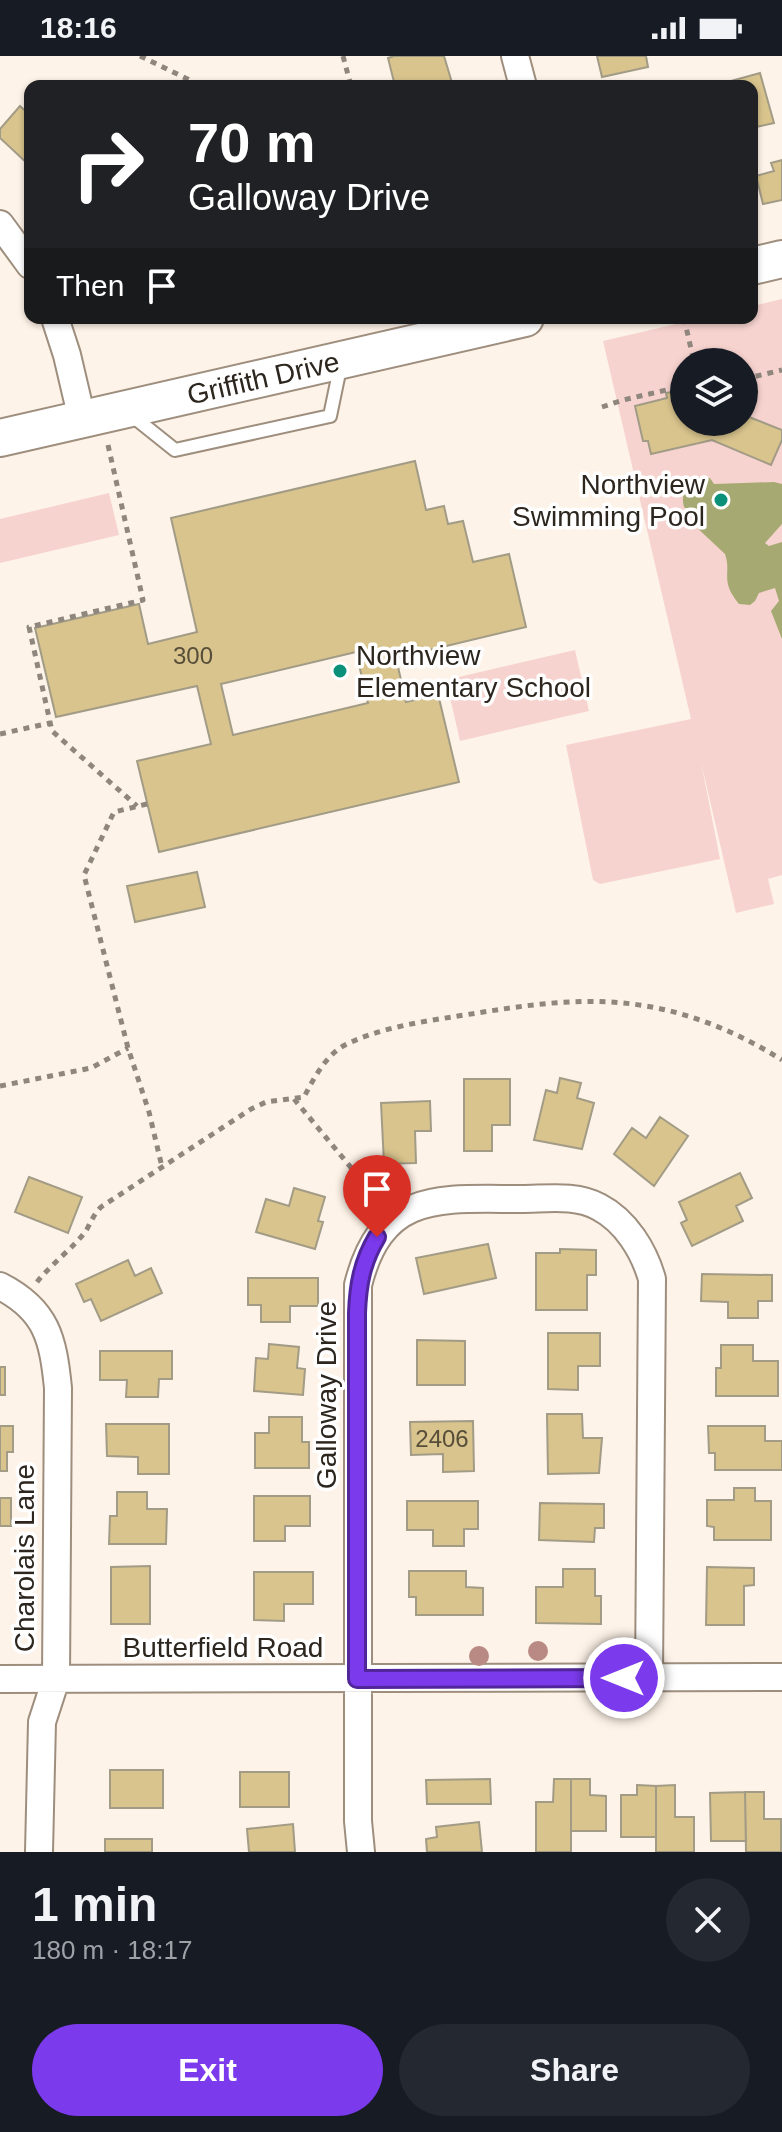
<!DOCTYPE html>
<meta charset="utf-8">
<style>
:root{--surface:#171b24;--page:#242831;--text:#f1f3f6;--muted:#9ea1a6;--accent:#7c3aed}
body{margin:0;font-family:Helvetica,sans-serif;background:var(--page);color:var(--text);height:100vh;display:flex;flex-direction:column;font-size:30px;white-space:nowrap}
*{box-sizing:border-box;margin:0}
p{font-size:26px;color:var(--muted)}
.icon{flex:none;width:44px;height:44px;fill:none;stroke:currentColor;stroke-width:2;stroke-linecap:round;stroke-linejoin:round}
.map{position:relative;height:1796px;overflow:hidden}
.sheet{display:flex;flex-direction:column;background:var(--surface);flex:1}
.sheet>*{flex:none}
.top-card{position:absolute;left:24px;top:24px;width:734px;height:244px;border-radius:16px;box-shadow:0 2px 6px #0004;background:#202124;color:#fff;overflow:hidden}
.tools{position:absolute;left:670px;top:292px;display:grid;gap:16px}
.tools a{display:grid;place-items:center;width:88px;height:88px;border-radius:50%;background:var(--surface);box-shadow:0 2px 6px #0004;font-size:40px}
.pin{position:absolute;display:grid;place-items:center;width:68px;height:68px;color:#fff;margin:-82px -34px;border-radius:50% 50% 50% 0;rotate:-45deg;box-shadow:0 0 8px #0007}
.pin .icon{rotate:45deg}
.me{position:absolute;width:88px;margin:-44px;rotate:270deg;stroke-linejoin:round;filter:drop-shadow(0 0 6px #0008)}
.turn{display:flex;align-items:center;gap:28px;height:168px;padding:0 32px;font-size:36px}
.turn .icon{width:104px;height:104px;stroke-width:2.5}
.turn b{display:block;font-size:56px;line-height:68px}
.then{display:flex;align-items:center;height:76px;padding:0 32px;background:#0003;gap:16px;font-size:30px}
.round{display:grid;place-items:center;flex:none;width:84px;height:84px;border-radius:42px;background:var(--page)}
.headline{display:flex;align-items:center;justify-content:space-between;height:136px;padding:0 32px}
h1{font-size:48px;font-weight:800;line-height:60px}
.action{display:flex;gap:16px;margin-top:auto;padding:16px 32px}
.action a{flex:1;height:92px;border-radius:48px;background:var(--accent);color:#fff;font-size:32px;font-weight:800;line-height:92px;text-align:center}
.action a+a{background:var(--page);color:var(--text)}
.status{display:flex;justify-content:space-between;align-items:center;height:56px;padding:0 40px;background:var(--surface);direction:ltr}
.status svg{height:22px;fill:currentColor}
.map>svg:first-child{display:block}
</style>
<div class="status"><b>18:16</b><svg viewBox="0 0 49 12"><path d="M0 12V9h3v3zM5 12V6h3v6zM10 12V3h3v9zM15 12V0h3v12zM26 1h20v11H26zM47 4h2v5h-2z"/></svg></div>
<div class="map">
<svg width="782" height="1796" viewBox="0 0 782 1796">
<rect width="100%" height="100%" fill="#fef3e8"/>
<!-- green -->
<path fill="#f7d3cf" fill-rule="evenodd" d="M782,243V819L768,823L774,848L736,857L701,706L720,803L600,828L593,824L566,689L691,663L603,285L702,262H752V250ZM684,306H744V366H684Z
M109,437L119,479L0,507V463Z
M575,594L589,655L460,685L446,624Z"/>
<!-- water -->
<path fill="#a6aa72" d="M699,421L710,422L714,428L774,426L782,428V468L765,487L769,490L782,486V583L771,555L779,545L775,532L759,537L755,545L750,549L739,548C719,524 732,518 725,498L694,469L690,455L684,451C680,437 687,427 699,421Z"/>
<!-- building -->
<path fill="#d9c48d" stroke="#a29b86" stroke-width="2" fill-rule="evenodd" d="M394,0H444L453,30H395L388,2Z
M597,0H646L648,11L602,21Z
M760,17L774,67L752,72V30H732L731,25Z
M20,50L30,59V110L0,82V73Z
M782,104V144L763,148L756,120L774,115L771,107Z
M677,335L682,354H684V366H744V359L782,374V384L771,409L712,384L651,398L648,385H643L635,350L667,342L666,337Z
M415,405L426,454L444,450L448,468L463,465L473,506L509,498L526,571L396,602L406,646L438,638L459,726L159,796L137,705L211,688L197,630L56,661L35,572L139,548L148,588L197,576L171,462ZM356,596L368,647L233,679L221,628Z
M197,816L205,851L135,866L127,830Z
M560,1022L581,1027L577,1042L594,1047L582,1093L534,1084L546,1034L557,1037Z
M464,1023H510V1069H492V1095H464Z
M430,1045L431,1075H415L416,1107L384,1108L381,1047Z
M660,1061L688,1080L654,1130L614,1098L632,1072L646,1082Z
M740,1117L752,1142L736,1150L743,1165L692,1190L681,1167L687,1164L679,1146Z
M29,1121L82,1141L68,1177L15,1156Z
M294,1132L325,1141L318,1165L323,1166L315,1193L256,1176L266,1143L289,1150Z
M488,1188L496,1222L424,1238L416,1202Z
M560,1193L596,1194V1219H587V1254H536V1197H560Z
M128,1204L135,1220L151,1212L162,1237L101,1265L91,1243L84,1246L76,1228Z
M702,1218L772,1219V1245H758V1262H728V1246L701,1245Z
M248,1222H318V1250H290V1266H261V1249H248Z
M548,1277H600V1310H578V1334L548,1333Z
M417,1284L465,1285V1329H417Z
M269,1288L299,1291L297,1312L305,1313L303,1339L254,1335L256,1302L268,1303Z
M721,1289H753V1305H778V1340H716V1312H721Z
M100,1295H172V1323H159L158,1341H126L127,1324H100Z
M0,1311H5V1339H0Z
M547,1358H582L583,1382H602L599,1417L548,1418Z
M269,1361H302V1386H309V1412H255V1377H269Z
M473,1365L474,1415L443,1416V1398L411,1399L410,1366Z
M106,1368H169V1418H138V1401L107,1400Z
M0,1370H13V1396H7V1415H0Z
M708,1370H765V1385H782V1414H715V1397H709Z
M734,1432H755V1445H771V1484H714V1471L707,1470V1444H734Z
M117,1436H147V1453H167L166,1488H109L110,1460H117Z
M254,1440H310V1470H285V1485H254Z
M0,1442H11V1470H0Z
M407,1445H478V1473H464V1490H433V1474H407Z
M540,1447L604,1448V1472H595L594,1486L539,1484Z
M150,1510V1568H111V1511Z
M707,1511L754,1512V1529L744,1530V1569H706Z
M563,1513H595V1540H601V1568L536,1567V1531H563Z
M409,1515H466V1531L483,1532V1559H416V1541H409Z
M254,1516H313V1548H284V1565L254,1564Z
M110,1714H163V1752H110Z
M240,1716H289V1751H240Z
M490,1723L491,1748H427L426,1724Z
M554,1723H571V1796H536V1746H553Z
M571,1723H590V1739L606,1740V1775H571Z
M637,1729L656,1730V1781H621V1739H637Z
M675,1729V1761H694V1796H656V1730Z
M745,1736L746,1785H711L710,1737Z
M745,1736H764V1763H781V1796H746Z
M479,1766L482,1796H427L426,1783L437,1781L436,1771Z
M293,1768L295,1796H249L247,1773Z
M105,1783H152V1796H105Z"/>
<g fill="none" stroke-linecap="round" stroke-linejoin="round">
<!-- lane casing -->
<g stroke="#9e8e7e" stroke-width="16">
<path id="lane" d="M130,358L175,394L330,360L341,307"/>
</g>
<!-- street casing -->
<g stroke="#9e8e7e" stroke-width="30">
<path id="street" d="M515,0L523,30
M0,168L30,209
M55,262L67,299L82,363
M0,1230C47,1254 53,1283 58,1332L56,1623L42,1666L39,1796
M0,1623L782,1621
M361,1796L358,1765V1229C382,1134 440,1143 521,1143C546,1143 576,1138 599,1151C626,1165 644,1195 652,1223L649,1622"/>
</g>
<!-- secondary casing -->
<g stroke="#9e8e7e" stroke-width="40">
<g id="secondary">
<path d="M752,210L782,203"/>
<path id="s1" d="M0,382L525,262"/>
</g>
</g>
<!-- path -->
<path stroke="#8f867e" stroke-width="5" stroke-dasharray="6 6" stroke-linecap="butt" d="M140,0L202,30
M343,0L351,30
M684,262L694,306
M744,323L782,314
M602,351L623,344L684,330
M108,389L143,544L29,571L52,675L137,750
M0,678L50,667
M147,748L114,756L84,819L128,992L149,1056L162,1111
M0,1030L91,1012L128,992
M294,1043L378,1144
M37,1226C51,1208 77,1189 87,1173C92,1164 94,1158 101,1151L251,1053L266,1046L304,1041C314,1022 326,999 345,989C379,972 420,966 458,960C522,950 581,939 646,950C694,958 741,978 782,1004"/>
<!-- lane -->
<use href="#lane" stroke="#fff" stroke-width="12"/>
<!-- street -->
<use href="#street" stroke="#fff" stroke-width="26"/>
<!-- secondary -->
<use href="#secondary" stroke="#fff" stroke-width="36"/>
</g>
<!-- trees -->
<g fill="#b98a83">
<circle cx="538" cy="1595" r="10"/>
<circle cx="479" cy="1600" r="10"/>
</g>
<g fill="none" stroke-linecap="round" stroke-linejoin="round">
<!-- route casing -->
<g stroke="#51269a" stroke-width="20">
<path id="route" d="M377,1181C362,1206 358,1229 357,1257V1623L624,1622"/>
</g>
<!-- route -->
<use href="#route" stroke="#7c3aed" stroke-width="14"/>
</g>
<!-- markers -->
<g fill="#0b917a" stroke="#fff" stroke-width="3">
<circle cx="721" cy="444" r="8"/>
<circle cx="340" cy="615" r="8"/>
</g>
<g text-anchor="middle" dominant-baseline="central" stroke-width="7" stroke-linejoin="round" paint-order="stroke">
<!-- number labels -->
<g font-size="24" fill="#574e3a">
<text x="193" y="599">300</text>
<text x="442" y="1382">2406</text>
</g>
<!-- street labels -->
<g font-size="28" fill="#2c261f" stroke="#fff">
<text stroke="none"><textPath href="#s1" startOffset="270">Griffith Drive</textPath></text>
<text transform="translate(326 1339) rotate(-90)">Galloway Drive</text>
<text transform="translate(24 1502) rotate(-90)">Charolais Lane</text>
<text x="223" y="1591">Butterfield Road</text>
</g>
<!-- poi labels -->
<g font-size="28" fill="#2c261f" stroke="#fff" text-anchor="end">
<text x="705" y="428">Northview<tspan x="705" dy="32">Swimming Pool</tspan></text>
<text x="356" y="599" text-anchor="start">Northview<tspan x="356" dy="32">Elementary School</tspan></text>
</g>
</g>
</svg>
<div class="tools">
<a><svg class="icon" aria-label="layers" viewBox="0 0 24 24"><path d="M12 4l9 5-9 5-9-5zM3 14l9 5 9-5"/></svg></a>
</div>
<div class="pin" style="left:377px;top:1181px;background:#d93025"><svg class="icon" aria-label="arrive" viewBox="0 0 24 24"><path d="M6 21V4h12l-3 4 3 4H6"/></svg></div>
<svg class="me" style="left:624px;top:1622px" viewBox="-20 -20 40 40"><circle r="17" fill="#7c3aed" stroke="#fff" stroke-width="3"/><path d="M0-11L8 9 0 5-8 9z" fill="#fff"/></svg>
<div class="top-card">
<div class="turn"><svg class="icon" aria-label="right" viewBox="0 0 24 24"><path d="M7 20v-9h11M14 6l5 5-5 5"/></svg><div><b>70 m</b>Galloway Drive</div></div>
<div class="then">Then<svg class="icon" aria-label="arrive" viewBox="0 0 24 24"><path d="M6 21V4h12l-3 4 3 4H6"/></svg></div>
</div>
</div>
<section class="sheet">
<div class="headline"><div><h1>1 min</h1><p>180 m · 18:17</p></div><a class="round"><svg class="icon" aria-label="close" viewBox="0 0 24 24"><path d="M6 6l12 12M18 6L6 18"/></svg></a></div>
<div class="action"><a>Exit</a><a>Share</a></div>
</section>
